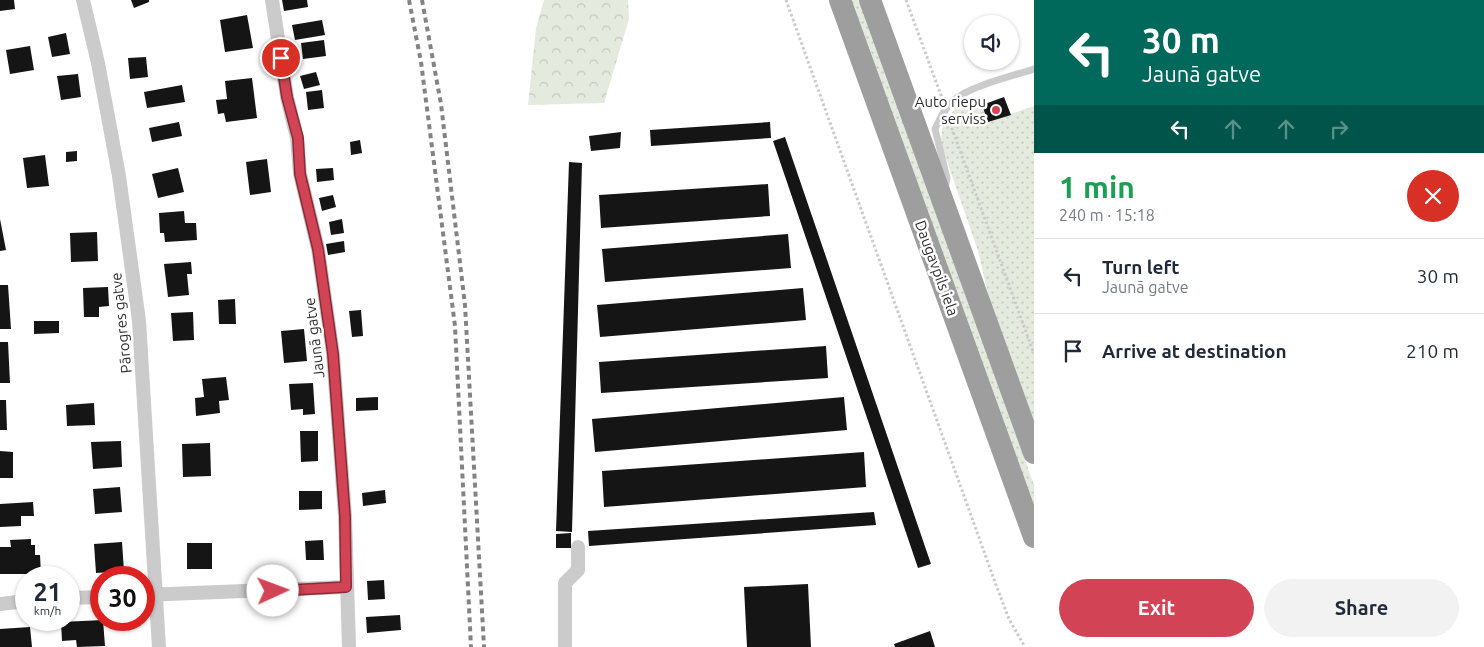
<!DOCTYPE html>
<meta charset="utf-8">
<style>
:root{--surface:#fff;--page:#f2f2f3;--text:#1f2937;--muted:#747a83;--line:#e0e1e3;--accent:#d24455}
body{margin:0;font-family:Ubuntu,sans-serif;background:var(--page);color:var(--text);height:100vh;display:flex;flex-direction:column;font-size:19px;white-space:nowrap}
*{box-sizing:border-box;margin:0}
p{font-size:16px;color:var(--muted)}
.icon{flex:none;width:28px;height:28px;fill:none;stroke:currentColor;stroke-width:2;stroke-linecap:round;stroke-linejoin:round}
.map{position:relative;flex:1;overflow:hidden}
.sheet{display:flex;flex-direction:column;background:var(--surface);width:450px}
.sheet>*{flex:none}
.top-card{background:#00695c;color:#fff;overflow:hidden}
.buttons{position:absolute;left:964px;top:15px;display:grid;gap:10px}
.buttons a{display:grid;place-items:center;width:55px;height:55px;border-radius:50%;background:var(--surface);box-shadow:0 1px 4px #0004;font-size:25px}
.speed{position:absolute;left:15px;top:566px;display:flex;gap:10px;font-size:25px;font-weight:700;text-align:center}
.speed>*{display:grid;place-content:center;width:65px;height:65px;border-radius:50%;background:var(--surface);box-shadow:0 1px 4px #0004;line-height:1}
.speed small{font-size:12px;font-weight:400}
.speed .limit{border:8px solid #d22;background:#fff;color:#111}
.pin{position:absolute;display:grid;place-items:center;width:42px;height:42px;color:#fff;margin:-21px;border:2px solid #fff;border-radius:50%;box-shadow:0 1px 5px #0007}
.me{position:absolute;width:55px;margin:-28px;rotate:88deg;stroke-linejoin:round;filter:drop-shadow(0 0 4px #0008)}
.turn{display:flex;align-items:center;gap:18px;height:105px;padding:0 25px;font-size:22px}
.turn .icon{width:65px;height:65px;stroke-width:2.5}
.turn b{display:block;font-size:35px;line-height:42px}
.lanes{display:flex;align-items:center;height:48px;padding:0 25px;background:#0003;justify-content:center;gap:25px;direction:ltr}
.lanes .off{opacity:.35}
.round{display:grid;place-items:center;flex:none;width:52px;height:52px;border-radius:26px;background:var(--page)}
.summary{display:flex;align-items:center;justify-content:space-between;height:85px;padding:0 25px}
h1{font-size:30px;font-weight:700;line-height:38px;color:#1e9e55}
.primary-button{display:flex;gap:10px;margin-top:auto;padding:10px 25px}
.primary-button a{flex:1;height:58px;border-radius:30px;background:var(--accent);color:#fff;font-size:20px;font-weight:700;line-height:58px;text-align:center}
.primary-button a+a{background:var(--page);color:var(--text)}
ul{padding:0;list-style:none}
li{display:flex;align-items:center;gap:15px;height:75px;padding:0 25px;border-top:1px solid var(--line)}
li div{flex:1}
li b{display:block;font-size:19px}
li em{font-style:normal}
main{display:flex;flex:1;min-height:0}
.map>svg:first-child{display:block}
</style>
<main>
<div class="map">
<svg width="1034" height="647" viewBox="0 0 1034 647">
<defs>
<pattern id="green-dots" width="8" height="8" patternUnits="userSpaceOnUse" patternTransform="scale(1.25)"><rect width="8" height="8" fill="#e5eade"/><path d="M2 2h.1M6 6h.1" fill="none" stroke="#c5c9bf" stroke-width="1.8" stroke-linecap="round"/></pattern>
<pattern id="forest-crowns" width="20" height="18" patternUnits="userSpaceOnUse" patternTransform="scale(1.25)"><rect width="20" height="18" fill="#e5eade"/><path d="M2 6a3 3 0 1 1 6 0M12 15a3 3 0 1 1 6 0" fill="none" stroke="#c5c9bf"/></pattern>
</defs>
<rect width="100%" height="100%" fill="#fff"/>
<!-- green -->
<path fill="url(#green-dots)" d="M850,0H859L1034,485V509Z
M979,98L988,122L1034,106V428L992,310L978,251L941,144L942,128L958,104Z"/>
<!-- forest -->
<path fill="url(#forest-crowns)" d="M544,0H628L629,19L604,103L528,105L536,28Z"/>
<!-- building -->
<path fill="#151515" d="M0,0H14L15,9L0,11Z
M131,0H149V2L134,8Z
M282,0H307L308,7L284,11Z
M247,15L253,48L225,52L220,20Z
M322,20L325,35L295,40L292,25Z
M66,33L70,54L52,57L48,37Z
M324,40L326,56L303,59L301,43Z
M30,46L34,70L10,74L6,50Z
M146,57L148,77L130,79L128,58Z
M316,72L320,85L304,89L300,76Z
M78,74L81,97L61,100L57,76Z
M252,78L257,118L226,122L224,113L218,114L216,100L227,99L225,81Z
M182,85L185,102L147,108L144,92Z
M322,90L324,108L308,110L306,92Z
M1004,97L1011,115L988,122L982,105Z
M179,122L182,136L152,142L149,128Z
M770,122L771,138L651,146L650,130Z
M621,132L620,148L591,151L589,136Z
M785,137L931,564L918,568L773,141Z
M360,140L362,153L351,155L350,142Z
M77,151V161L66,162V152Z
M45,155L49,186L27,188L23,158Z
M267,159L271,192L250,195L246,162Z
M569,162L582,163L572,532L556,531Z
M178,168L184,192L158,198L152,174Z
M333,168L334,180L317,182L316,169Z
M768,184L770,216L601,228L599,195Z
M333,195L336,207L322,211L319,198Z
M184,211L185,223H196L197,240L165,242L164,233H160L159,213Z
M0,219L6,250L0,251Z
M342,219L344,233L331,235L329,222Z
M97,232L98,261L71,262L70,233Z
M788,234L791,268L605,282L602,249Z
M344,241L345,252L328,255L326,244Z
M191,262L192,274H187L189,295L168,297L164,264Z
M0,285H8L11,329H0Z
M108,287L109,306L99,307V317H84L83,288Z
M803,288L806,320L600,337L597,305Z
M235,299L236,324H219L218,300Z
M361,310L363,336L352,337L349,311Z
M193,312L194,340L173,341L171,313Z
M34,321H59V333L34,334Z
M304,329L307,361L284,363L281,331Z
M0,342H8L10,383H0Z
M826,346L828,378L601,393L599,362Z
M226,377L229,400L219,401L220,413L196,416L195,398L204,397L202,379Z
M313,383L315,414L303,415V409L291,410L289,384Z
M378,397V410L356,411V398Z
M844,397L847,430L595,452L592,419Z
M0,400H6L7,430H0Z
M94,403L95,425L67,426L66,405Z
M300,431H318V461L301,462Z
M121,441L122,467L93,469L91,442Z
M210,443L211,476L183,477L182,444Z
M0,451L13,452V478H0Z
M864,452L866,487L604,507L602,471Z
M120,487L122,512L95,514L93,489Z
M385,490L386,503L363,506L362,493Z
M299,491H322V509L299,510Z
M33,502L34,516H21V526L0,527V504Z
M874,512L876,525L589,546L588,531Z
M571,533V548H556V534Z
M31,539V545H35V555H40L41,574H0V547H11L10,540Z
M323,540L324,560H306L305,541Z
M122,542L124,571L96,573L94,544Z
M187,543H212V569H187Z
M384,580L385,599L368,600L367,581Z
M808,584L811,647H747L744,587Z
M400,615L401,630L367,633L366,617Z
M103,620L105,646L77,647L76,640L62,641L61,622Z
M30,627L32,647H0V629Z
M930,631L935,647H895L894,644Z"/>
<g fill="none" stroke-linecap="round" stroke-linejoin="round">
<!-- path -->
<path stroke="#cbcbcb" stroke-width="3" stroke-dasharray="2.5 2.5" stroke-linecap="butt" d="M786,0L996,585L1009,619L1025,647
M906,0L942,98
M950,123L1034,354"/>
<!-- service -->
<path stroke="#cbcbcb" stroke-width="7" d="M945,188L947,178L935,129C940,119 945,107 954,100C970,86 1013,76 1034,69"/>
<!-- minor -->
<path stroke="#cbcbcb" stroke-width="14" d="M83,0L98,63L119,176L139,321L159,647
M272,0L287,97L297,138L300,174L318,249L333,354L345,516L349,647
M144,595L346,587
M69,598L101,597
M0,604L26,601
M565,647V583L578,570V547"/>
<!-- trunk -->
<path stroke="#9e9e9e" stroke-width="22" d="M840,0L1034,537
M870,0L1034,453"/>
<!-- rail -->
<path stroke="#838383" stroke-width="4" stroke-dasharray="5 4" stroke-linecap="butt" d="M409,0L421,62L455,326L471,647
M422,0L441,104L465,305L484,647"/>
</g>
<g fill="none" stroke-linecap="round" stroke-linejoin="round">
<!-- route casing -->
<g stroke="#882c37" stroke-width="12">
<path id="route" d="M273,591L346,587L345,516L333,354L318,249L300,174L298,138L287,97L281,58"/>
</g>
<!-- route -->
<use href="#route" stroke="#d24455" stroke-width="9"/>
</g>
<!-- markers -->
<circle fill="#d24455" stroke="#fff" stroke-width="2" cx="996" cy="110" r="5"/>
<g text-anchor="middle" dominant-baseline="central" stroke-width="5" stroke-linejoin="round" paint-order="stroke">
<!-- poi labels -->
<g font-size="15" fill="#2e2e2e" stroke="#fff" text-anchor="end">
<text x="986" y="101">Auto riepu<tspan x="986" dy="17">serviss</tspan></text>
</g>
<!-- street labels -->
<g font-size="15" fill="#2e2e2e" stroke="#fff">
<text transform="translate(937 268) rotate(70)">Daugavpils iela</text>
<text transform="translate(121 323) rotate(-96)">Pārogres gatve</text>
<text transform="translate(314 338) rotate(-97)">Jaunā gatve</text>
</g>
</g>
</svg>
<div class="buttons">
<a><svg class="icon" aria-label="sound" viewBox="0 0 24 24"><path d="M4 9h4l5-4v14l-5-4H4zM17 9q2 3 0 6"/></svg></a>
</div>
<div class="speed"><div>21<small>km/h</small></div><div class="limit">30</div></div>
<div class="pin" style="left:281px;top:58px;background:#d93025"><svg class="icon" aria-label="arrive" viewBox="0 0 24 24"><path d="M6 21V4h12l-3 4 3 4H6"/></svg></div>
<svg class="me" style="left:273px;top:591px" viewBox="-20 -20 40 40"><circle r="19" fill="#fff"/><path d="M0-13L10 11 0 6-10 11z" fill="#d24455"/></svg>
</div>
<section class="sheet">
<div class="top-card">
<div class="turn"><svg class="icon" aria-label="left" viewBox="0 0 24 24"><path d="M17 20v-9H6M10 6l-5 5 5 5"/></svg><div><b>30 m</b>Jaunā gatve</div></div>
<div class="lanes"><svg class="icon" aria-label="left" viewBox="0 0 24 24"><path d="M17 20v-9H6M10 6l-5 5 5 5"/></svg><svg class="icon off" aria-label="ahead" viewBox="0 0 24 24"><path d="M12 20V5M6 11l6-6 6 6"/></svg><svg class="icon off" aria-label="ahead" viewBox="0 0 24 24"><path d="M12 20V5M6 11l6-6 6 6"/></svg><svg class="icon off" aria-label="right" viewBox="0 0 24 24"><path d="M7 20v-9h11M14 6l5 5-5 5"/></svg></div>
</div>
<div class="summary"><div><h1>1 min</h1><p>240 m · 15:18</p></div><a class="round" style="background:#d93025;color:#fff"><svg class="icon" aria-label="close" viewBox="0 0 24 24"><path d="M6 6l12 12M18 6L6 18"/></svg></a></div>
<ul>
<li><svg class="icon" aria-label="left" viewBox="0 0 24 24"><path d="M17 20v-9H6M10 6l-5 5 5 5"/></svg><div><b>Turn left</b><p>Jaunā gatve</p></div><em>30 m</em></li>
<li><svg class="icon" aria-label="arrive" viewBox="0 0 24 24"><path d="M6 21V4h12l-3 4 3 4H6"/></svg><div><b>Arrive at destination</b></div><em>210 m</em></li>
</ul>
<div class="primary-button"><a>Exit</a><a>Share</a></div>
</section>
</main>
